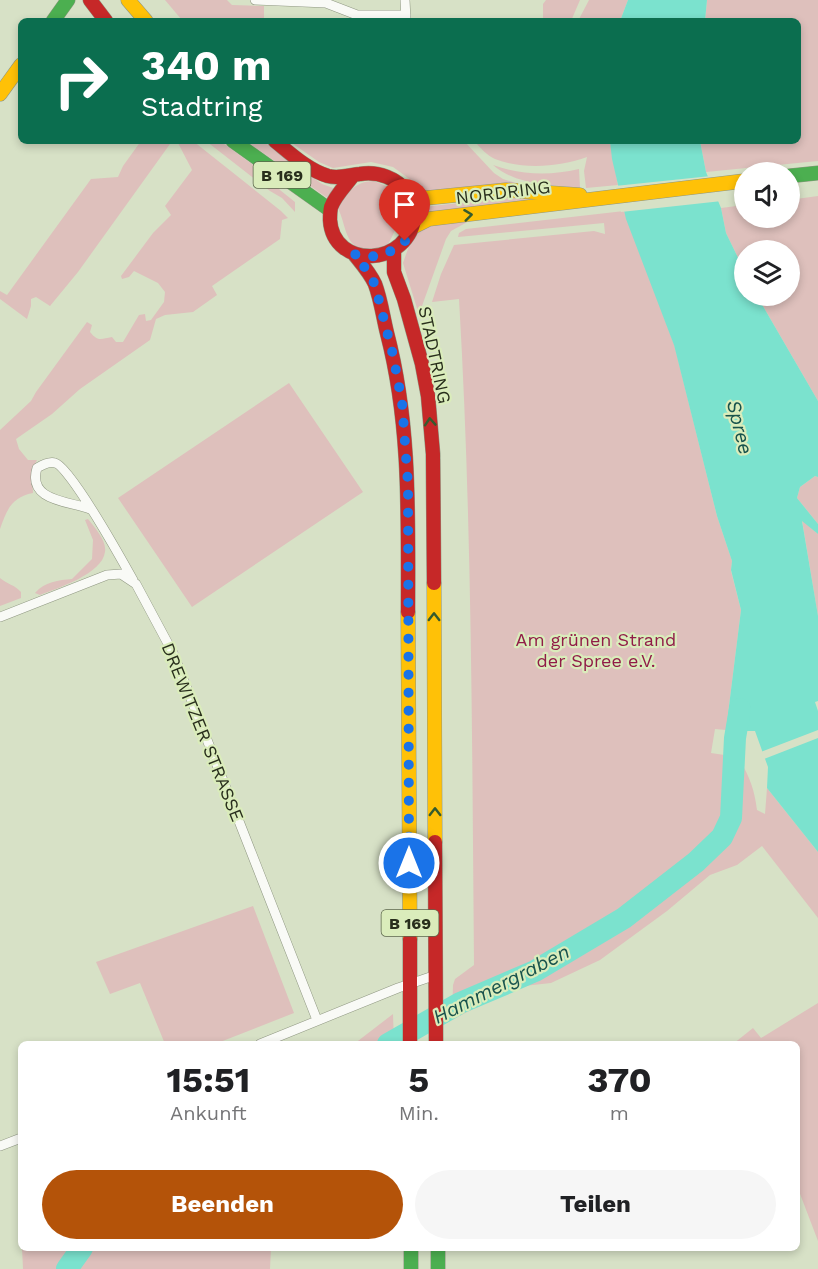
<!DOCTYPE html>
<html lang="de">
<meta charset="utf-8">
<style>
:root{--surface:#fff;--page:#f6f6f6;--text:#202124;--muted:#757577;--accent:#b45309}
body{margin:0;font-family:"Work Sans",sans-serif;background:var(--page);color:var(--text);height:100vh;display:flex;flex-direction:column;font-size:22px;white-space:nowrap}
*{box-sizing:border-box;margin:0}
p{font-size:20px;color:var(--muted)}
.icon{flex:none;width:33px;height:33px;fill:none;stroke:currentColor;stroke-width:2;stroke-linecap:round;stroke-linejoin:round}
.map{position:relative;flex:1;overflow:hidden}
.sheet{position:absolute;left:18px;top:1041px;width:782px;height:210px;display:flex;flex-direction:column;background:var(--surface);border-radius:9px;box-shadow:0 3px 9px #0003}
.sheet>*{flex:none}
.guide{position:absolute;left:18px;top:18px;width:783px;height:126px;border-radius:9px;box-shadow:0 3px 9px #0003;background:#0b6e4f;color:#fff;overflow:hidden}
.buttons{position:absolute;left:734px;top:162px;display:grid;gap:12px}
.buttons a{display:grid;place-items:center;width:66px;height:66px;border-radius:50%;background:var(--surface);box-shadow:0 3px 9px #0003;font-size:30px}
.pin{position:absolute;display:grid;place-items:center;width:51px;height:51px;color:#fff;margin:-62px -26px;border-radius:50% 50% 50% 0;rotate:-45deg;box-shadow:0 0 6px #0007}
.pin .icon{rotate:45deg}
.me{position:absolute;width:66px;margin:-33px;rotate:0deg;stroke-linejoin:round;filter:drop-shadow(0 0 4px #0008)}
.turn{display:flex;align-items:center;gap:21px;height:126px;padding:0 24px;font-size:27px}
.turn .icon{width:78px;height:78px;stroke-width:2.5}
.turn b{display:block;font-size:42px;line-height:51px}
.eta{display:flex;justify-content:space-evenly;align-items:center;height:102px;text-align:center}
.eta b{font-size:36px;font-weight:700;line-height:42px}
.primary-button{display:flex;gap:12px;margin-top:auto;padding:12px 24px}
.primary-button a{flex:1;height:69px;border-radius:36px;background:var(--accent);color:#fff;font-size:24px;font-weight:700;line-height:69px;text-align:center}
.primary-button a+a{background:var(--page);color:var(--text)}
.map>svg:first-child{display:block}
</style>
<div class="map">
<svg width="818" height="1269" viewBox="0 0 818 1269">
<rect width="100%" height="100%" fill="#d7e1c6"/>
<!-- green -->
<path fill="#dec0bc" d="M165,0H227L232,5L264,6V19L301,21H180L181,19Z
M546,0H580L571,21H543V4Z
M589,0H628L620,21H578Z
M707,0H818V161L706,172L700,141H798V21H705Z
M141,141H169L170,144L78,272L50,306L36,297L31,299V306L27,319L0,299V291L7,295L91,179L118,177L123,166Z
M177,141H193L281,211L288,218L282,220L280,239L212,286L217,295L193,312L165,315L156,319L150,340L80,389L52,414L16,439L19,449L28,460H37L32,470L33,493C12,497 7,509 0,529V430L31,401L36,392L87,322L92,325L90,332C98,342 101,339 112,337L116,342H123L139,315L145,314L146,321L151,320L164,302L165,292L158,283L134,271L129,277L122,279L121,276L153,233L171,215L165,206L192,170Z
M206,141H220L271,178L280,190L295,202V212L282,198L270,191Z
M246,141H263L322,184L336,189L329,199Z
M289,141H464L494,173L503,179L526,186L426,191L393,167L371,162L333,168L319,162Z
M474,141H610L618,185L586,188L584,171L587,157C560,167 523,170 495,159C487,156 480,147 474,141Z
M493,165C522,175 549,176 579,169L580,188C550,185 516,185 493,165Z
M373,181C413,192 400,227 383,252C376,251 367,251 359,248C344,242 345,219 337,207C347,193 354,182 373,181Z
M818,196V401L757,296H789V250H744V270L726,233L721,208L744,205V218H789V200Z
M508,198L541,199L422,215V207Z
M624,211L674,344L717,516L732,561L731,571L741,610L726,730L715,729L711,753L738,757C749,776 754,787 757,810L765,814L767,788L818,852V918L762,846L737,865L710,875L667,911L600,960L551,983L524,986L488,1001L452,1020L453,985L455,979L474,965C472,743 472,521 459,299L432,302L441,274L454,245L594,231L605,234L604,223L458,237L459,233L466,229Z
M471,220L451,231L446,239L422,306L420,318L403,263L409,246L419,232L431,224Z
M289,383L363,492L192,607L118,498Z
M815,476L818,477V524L797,498L800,487Z
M88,519C95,528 107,541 105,552C102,574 58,588 40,595L35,593C44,582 59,580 72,579L92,559L93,540L85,520Z
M802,520L818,534V616Z
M0,578C7,584 15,585 21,592V598L0,606Z
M253,906L294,1013L215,1044H165L140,983L110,994L96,962Z
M818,1003V1241L797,1186L796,1044H733L753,1028L761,1038Z
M393,1014L394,1044H354Z
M22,1248H271L270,1269H23Z"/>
<!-- water -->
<path fill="#7be2ce" d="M628,0H707L705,21H620Z
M610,141H700L706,172L721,208L726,233L744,270V296H757L818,401V477L815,476L800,487L797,498L818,524V534L802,521L818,616V701L815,702L818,711V852L767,788L768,767L755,731H740V738L730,737L731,730H726L741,610L731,570L732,561L717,516L674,345L626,219L612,159Z"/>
<!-- pier -->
<path fill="#d7e1c6" d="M711,176L722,201L621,212L615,186Z
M818,730V738L764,759L761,752Z"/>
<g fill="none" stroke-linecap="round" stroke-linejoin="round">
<!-- river -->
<path stroke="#7be2ce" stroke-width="22" d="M388,1044L460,1003L535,971L624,918L696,862L722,837L731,818L735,738L740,709
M67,1269L82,1248"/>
<!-- street casing -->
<g stroke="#8f9782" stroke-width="10">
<path id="street" d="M255,0L326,3L357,15H406
M405,0L406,19
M90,509C68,501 27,501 37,468C42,465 49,461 55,463C69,465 123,562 133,580
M0,617L107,575L121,574L136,584L173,653L317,1020
M260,1044L398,988L436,975
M0,1146L21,1138"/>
</g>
<!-- fast casing -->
<g stroke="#8f9782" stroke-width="15">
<path id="fast" d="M53,21L68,0
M233,141L330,210
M789,176L818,173
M411,1248V1269
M438,1248V1269"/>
</g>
<!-- slow casing -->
<g stroke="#8f9782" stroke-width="15">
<path id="slow" d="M128,0L146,21
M0,94L21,65
M410,195L426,198L506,190L580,195
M411,228L429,219L744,181
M434,583L435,842
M408,612L410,939"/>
</g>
<!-- jam casing -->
<g stroke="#8f9782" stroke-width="15">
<path id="jam" d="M90,0L106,21
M275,141C291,154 308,170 328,176C339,179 349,175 360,174C378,171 397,178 408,193C413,199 416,206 415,214C410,268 333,270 330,220C330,216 330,211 331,207C335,196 345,186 352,177
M394,251V272L404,299L422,364L428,396L433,454L434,583
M354,254C362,264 370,273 375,284C381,300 383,317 387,333C411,425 408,518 408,612
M435,842L436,1044
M410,939V1044"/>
</g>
<!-- street -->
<use href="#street" stroke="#f9faf6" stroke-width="9"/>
<!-- fast -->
<use href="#fast" stroke="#4caf50" stroke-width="14"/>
<!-- slow -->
<use href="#slow" stroke="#ffc107" stroke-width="14"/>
<!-- jam -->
<use href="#jam" stroke="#c62828" stroke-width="14"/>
</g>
<!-- one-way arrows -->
<defs><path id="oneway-chevron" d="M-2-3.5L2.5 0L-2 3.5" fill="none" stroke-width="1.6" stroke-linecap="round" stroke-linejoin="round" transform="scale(1.5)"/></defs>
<g stroke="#355b2e">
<use href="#oneway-chevron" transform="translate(468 215) rotate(-7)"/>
<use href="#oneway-chevron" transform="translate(430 422) rotate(-94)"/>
<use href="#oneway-chevron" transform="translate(434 617) rotate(-90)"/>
<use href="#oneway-chevron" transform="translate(435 812) rotate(-90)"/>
</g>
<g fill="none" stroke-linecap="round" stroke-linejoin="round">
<!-- route -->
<path stroke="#1a73e8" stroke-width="10" stroke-dasharray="0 18" d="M405,241C389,255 374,260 354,254L369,273L375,285L393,355L402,402L408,484L409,863"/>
</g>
<g text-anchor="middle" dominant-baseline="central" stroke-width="4.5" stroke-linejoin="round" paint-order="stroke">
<!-- shield labels -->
<g fill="#daecbb" stroke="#5d674c" stroke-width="1.5">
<rect x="253.5" y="162" width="57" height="26" rx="4.5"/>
<rect x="381.5" y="910" width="57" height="26" rx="4.5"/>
</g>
<g font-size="16" font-weight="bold" fill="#282e1c">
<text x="282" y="175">B 169</text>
<text x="410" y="923">B 169</text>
</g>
<!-- street labels -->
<g font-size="18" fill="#282e1c" stroke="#daecbb">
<text transform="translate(503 192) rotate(-7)">NORDRING</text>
<text transform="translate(435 355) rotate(78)">STADTRING</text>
<text transform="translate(203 732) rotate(68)">DREWITZER STRASSE</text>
</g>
<!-- park labels -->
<g font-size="18" fill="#901c47" stroke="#daecbb">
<text x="596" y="639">Am grünen Strand<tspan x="596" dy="21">der Spree e.V.</tspan></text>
</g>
<!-- water labels -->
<g font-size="20" font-style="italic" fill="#18534d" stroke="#daecbb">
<text transform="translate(740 427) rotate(76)">Spree</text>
<text transform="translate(501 984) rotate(-27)">Hammergraben</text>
</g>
</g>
</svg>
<div class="buttons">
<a><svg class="icon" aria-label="sound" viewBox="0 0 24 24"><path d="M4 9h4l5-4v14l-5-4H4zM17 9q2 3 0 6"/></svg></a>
<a><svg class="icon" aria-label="layers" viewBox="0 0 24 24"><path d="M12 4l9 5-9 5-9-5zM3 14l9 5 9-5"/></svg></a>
</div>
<div class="pin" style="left:405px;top:241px;background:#d93025"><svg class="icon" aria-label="arrive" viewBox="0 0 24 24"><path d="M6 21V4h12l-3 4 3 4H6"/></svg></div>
<svg class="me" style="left:409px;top:863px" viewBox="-20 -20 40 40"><circle r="17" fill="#1a73e8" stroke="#fff" stroke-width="3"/><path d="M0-11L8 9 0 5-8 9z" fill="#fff"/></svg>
<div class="guide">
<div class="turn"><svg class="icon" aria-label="right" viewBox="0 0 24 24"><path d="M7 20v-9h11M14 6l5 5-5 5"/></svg><div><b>340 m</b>Stadtring</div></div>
</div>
<section class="sheet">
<div class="eta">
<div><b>15:51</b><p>Ankunft</p></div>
<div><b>5</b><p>Min.</p></div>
<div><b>370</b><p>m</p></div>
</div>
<div class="primary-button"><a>Beenden</a><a>Teilen</a></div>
</section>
</div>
